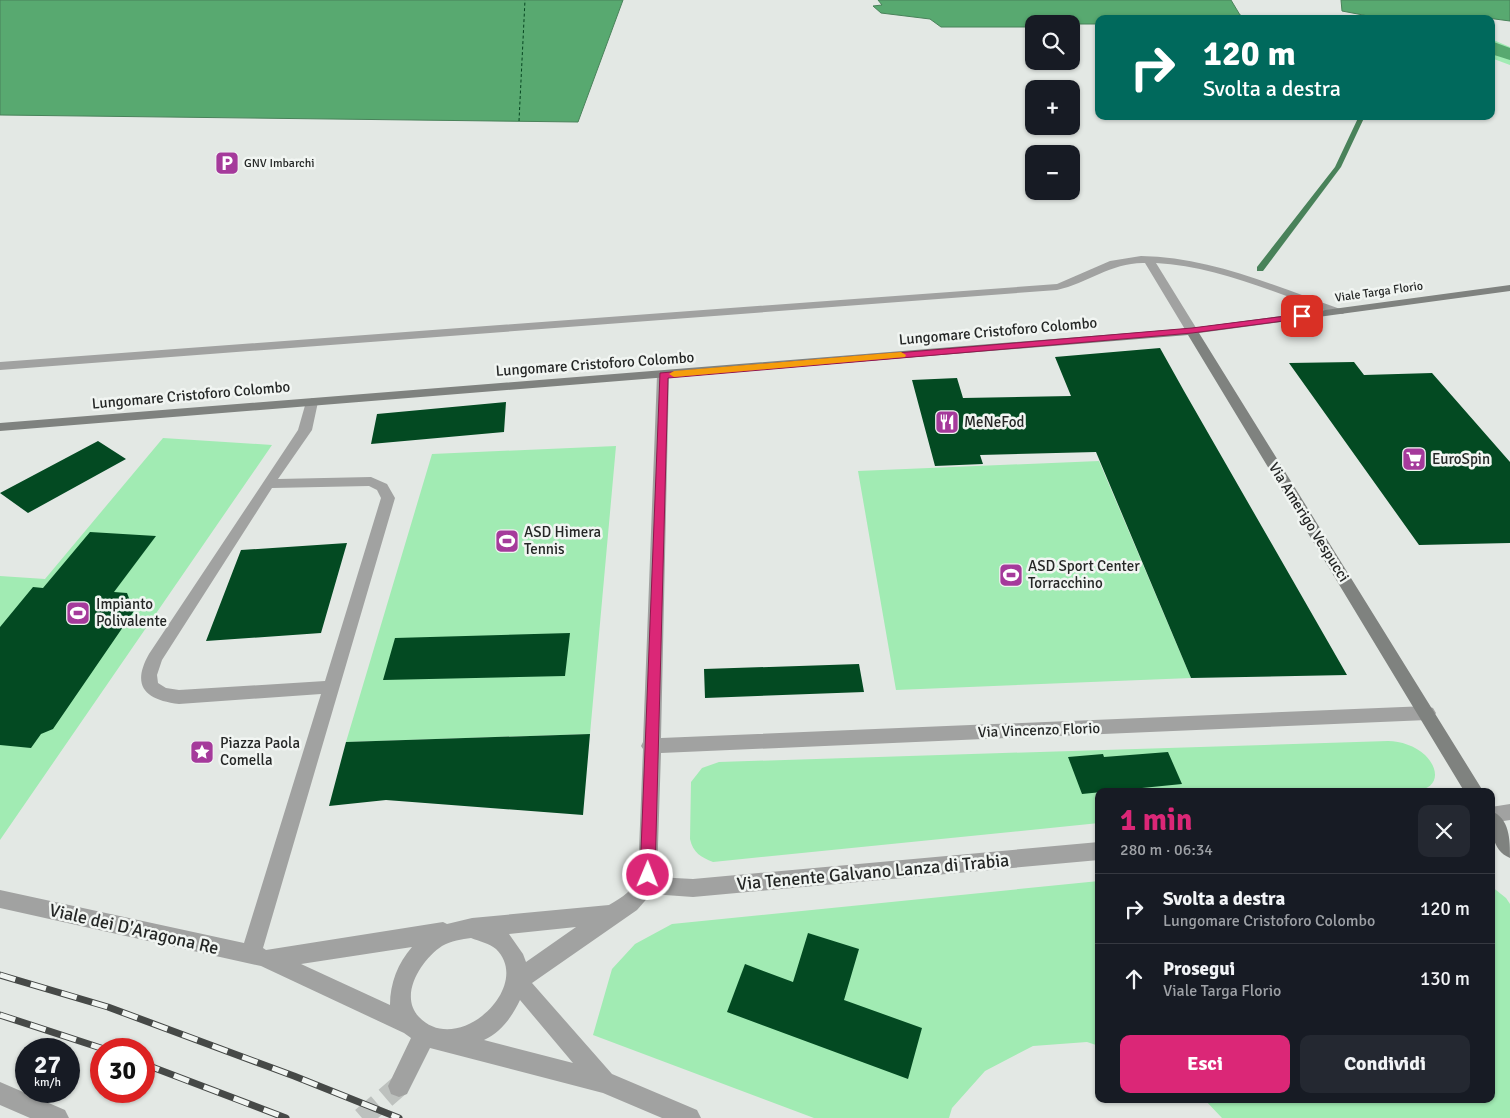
<!DOCTYPE html>
<html lang="it">
<meta charset="utf-8">
<style>
:root{--surface:#171b24;--page:#242831;--text:#f1f3f6;--muted:#9ea1a6;--line:#363941;--accent:#db2777}
body{margin:0;font-family:Signika,sans-serif;background:var(--page);color:var(--text);height:100vh;display:flex;flex-direction:column;font-size:19px;white-space:nowrap}
*{box-sizing:border-box;margin:0}
p{font-size:16px;color:var(--muted)}
.icon{flex:none;width:28px;height:28px;fill:none;stroke:currentColor;stroke-width:2;stroke-linecap:round;stroke-linejoin:round}
.map{position:relative;flex:1;overflow:hidden}
.details{position:absolute;left:1095px;top:788px;width:400px;height:315px;display:flex;flex-direction:column;background:var(--surface);border-radius:10px;box-shadow:0 1px 4px #0004}
.details>*{flex:none}
.hud{position:absolute;left:1095px;top:15px;width:400px;height:105px;border-radius:10px;box-shadow:0 1px 4px #0004;background:#00695c;color:#fff;overflow:hidden}
.controls{position:absolute;left:1025px;top:15px;display:grid;gap:10px}
.controls a{display:grid;place-items:center;width:55px;height:55px;border-radius:10px;background:var(--surface);box-shadow:0 1px 4px #0004;font-size:25px}
.speed{position:absolute;left:15px;top:1038px;display:flex;gap:10px;font-size:25px;font-weight:700;text-align:center}
.speed>*{display:grid;place-content:center;width:65px;height:65px;border-radius:50%;background:var(--surface);box-shadow:0 1px 4px #0004;line-height:1}
.speed small{font-size:12px;font-weight:400}
.speed .limit{border:8px solid #d22;background:#fff;color:#111}
.pin{position:absolute;display:grid;place-items:center;width:42px;height:42px;color:#fff;margin:-21px;border-radius:10px;box-shadow:0 2px 8px #0006}
.me{position:absolute;width:55px;margin:-28px;rotate:1deg;stroke-linejoin:round;filter:drop-shadow(0 0 4px #0008)}
.turn{display:flex;align-items:center;gap:18px;height:105px;padding:0 25px;font-size:22px}
.turn .icon{width:65px;height:65px;stroke-width:2.5}
.turn b{display:block;font-size:35px;line-height:42px}
.round{display:grid;place-items:center;flex:none;width:52px;height:52px;border-radius:10px;background:var(--page)}
.head{display:flex;align-items:center;justify-content:space-between;height:85px;padding:0 25px}
h1{font-size:30px;font-weight:700;line-height:38px;color:var(--accent)}
.action{display:flex;gap:10px;margin-top:auto;padding:10px 25px}
.action a{flex:1;height:58px;border-radius:10px;background:var(--accent);color:#fff;font-size:20px;font-weight:700;line-height:58px;text-align:center}
.action a+a{background:var(--page);color:var(--text)}
ul{padding:0;list-style:none}
li{display:flex;align-items:center;gap:15px;height:70px;padding:0 25px;border-top:1px solid var(--line)}
li div{flex:1}
li b{display:block;font-size:19px}
li em{font-style:normal}
.map>svg:first-child{display:block}
</style>
<div class="map">
<svg width="1510" height="1118" viewBox="0 0 1510 1118">
<rect width="100%" height="100%" fill="#e3e8e4"/>
<!-- green -->
<path fill="#a1ebb3" d="M1491,39L1510,47V65L1491,58Z
M163,438L272,445L0,840V576L45,579Z
M616,446L590,734L346,742L432,454Z
M1099,461L1191,678L896,690L858,471Z
M1388,741C1401,741 1415,746 1425,755C1441,771 1438,789 1415,791H1099V823L713,862C701,857 693,853 690,839L691,782L702,768L719,762Z
M1099,881V1046L1087,1042L1033,1046L985,1071L952,1108L949,1118H814L593,1035L612,969L635,944L672,924Z
M1491,886L1506,898L1510,904V1118H1222L1204,1099H1491Z"/>
<!-- water -->
<path fill="#58a970" stroke="#49825a" d="M0,0H623L578,122L0,115Z
M878,0H1231L1240,15L1251,19L1117,17L1099,19V24H1026V27H941L930,19L881,13L873,6L882,5Z
M1341,0H1510V21L1472,16L1450,19H1384L1342,11Z"/>
<g fill="none" stroke-linecap="round" stroke-linejoin="round">
<!-- stream -->
<path fill="#49825a" fill-rule="evenodd" d="M1359,116H1365L1341,167L1263,271H1257V267L1335,167Z"/>
<!-- canal -->
<path fill="#58a970" fill-rule="evenodd" d="M1491,41L1510,48V60L1491,54Z"/>
<!-- ferry -->
<path stroke="#064621" stroke-width="1" stroke-dasharray="3 2.5" stroke-linecap="butt" d="M519,121L525,0"/>
</g>
<!-- building -->
<path fill="#034a22" d="M1160,348L1184,391L1347,675L1191,678L1096,452L980,455L983,464L935,466L912,380L957,378L963,398L1071,396L1055,357Z
M1354,362L1364,375L1432,373L1510,462V543L1419,545L1289,363Z
M506,402L504,432L371,444L377,414Z
M98,441L126,459L28,513L0,493Z
M90,532L156,536L114,592L127,593L134,611L53,729L41,734L31,748L0,745V627L33,587L43,588Z
M347,543L321,633L206,641L241,550Z
M570,633L565,676L383,680L395,638Z
M859,664L864,692L705,698L704,669Z
M590,734L583,815L386,800L329,806L346,742Z
M1168,752L1182,784L1082,794L1068,757L1103,754L1104,757Z
M808,933L859,949L844,1000L922,1028L908,1079L727,1012L745,964L793,982Z"/>
<g fill="none" stroke-linecap="round" stroke-linejoin="round">
<!-- street-tunnel -->
<path stroke="#bdc1be" stroke-width="21" stroke-dasharray="21 10" stroke-linecap="butt" d="M362,1118L399,1086"/>
<!-- street -->
<path fill="#a1a2a1" fill-rule="evenodd" d="M1141,256C1211,257 1278,287 1343,310L1345,312L1343,314H1335C1278,294 1217,266 1156,263L1198,331L1192,334L1186,331L1145,263C1112,262 1088,283 1057,290L0,370V362L1057,284L1110,261Z
M663,371L669,375L661,738L1427,706L1433,708L1436,713L1433,718L1427,720L661,753L657,877L693,879L1099,842V860L693,897L651,894L637,910L532,983L612,1074L697,1110L701,1118H662L603,1093L430,1048L407,1094L399,1097L391,1094L388,1086L411,1038L404,1033L261,966L0,908V890L244,943L321,694L179,704C145,700 131,686 149,654L298,430L306,402L312,398L318,402L312,430L278,479L371,477L387,484L395,498L263,948L266,950L443,922L447,924L472,918L609,905C623,897 634,890 638,875L643,749L641,746L643,742L657,375ZM369,486L377,490L381,498L325,681L179,690L166,688L158,683L157,675L162,660L272,488ZM576,927L526,962L523,954L509,934ZM471,938C479,941 490,944 496,949C534,986 458,1058 419,1017C398,995 422,959 442,946C451,941 462,939 471,938ZM412,947C398,963 390,983 390,1005L301,964ZM520,1000L573,1063L484,1040C501,1032 512,1017 520,1000Z
M1510,804V820L1491,823V807Z
M0,1082L65,1110L69,1118H30L0,1105Z"/>
<!-- secondary -->
<path fill="#7f827f" fill-rule="evenodd" d="M1510,285V291L1199,333L1483,791H1464L1188,335L0,431V423L1192,328Z
M1491,811C1510,818 1510,840 1510,858C1491,850 1491,828 1491,811Z"/>
<!-- rail casing -->
<g stroke="#464947" stroke-width="7">
<path id="rail" d="M0,975L108,1007L294,1076L399,1118
M0,1015L104,1049
M144,1064L286,1118"/>
</g>
<!-- rail -->
<use href="#rail" stroke="#f1f5f2" stroke-width="5" stroke-dasharray="16" stroke-linecap="butt"/>
</g>
<!-- route -->
<path fill="#db2777" stroke="#8e194d" d="M1302,314L1306,315V318L1192,333L668,378L655,875L653,880L648,882L643,880L640,875L660,373L1192,328Z"/>
<!-- slow -->
<path fill="#f59e0b" d="M901,352L906,355L905,357L674,377L669,374L674,371Z"/>
<!-- icons -->
<defs>
<g id="parking-square" transform="scale(1.25)"><rect x="-9" y="-9" width="18" height="18" rx="4" fill="#a53a9b" stroke="#f1f5f2"/><path d="M-3.5-5.5H1a3.5 3.5 0 0 1 0 7H-1V5.5H-3.5ZM-1-3.4V-.6H.8a1.4 1.4 0 0 0 0-2.8Z" fill="#fff"/></g>
<g id="restaurant-square" transform="scale(1.25)"><rect x="-9" y="-9" width="18" height="18" rx="4" fill="#a53a9b" stroke="#f1f5f2"/><path d="M-5-6h1v4h1v-4h1v4h1v-4h1v5L-1.5 .5V6h-2V.5L-5-1ZM5-6V6H3V1.5H1.5Q1.5-4 5-6Z" fill="#fff"/></g>
<g id="supermarket-square" transform="scale(1.25)"><rect x="-9" y="-9" width="18" height="18" rx="4" fill="#a53a9b" stroke="#f1f5f2"/><path d="M-6-5.5h2.5l.6 2H6L4.5 2H-2.5L-4.4-4H-6ZM-1.5 3.2a1.3 1.3 0 1 0 .1 0ZM3 3.2a1.3 1.3 0 1 0 .1 0Z" fill="#fff"/></g>
<g id="stadium-square" transform="scale(1.25)"><rect x="-9" y="-9" width="18" height="18" rx="4" fill="#a53a9b" stroke="#f1f5f2"/><path d="M0-5a6.5 5 0 1 0 0 10a6.5 5 0 1 0 0-10ZM-3.5-1.8h7v3.6h-7Z" fill="#fff"/></g>
<g id="sight-square" transform="scale(1.25)"><rect x="-9" y="-9" width="18" height="18" rx="4" fill="#a53a9b" stroke="#f1f5f2"/><path d="M0-6L1.8-2.2L6-1.7L2.9 1.2L3.7 5.4L0 3.3L-3.7 5.4L-2.9 1.2L-6-1.7L-1.8-2.2Z" fill="#fff"/></g>
</defs>
<g fill-rule="evenodd">
<use href="#parking-square" x="227" y="163"/>
<use href="#restaurant-square" x="947" y="422"/>
<use href="#supermarket-square" x="1414" y="459"/>
<use href="#stadium-square" x="507" y="541"/>
<use href="#stadium-square" x="1011" y="575"/>
<use href="#stadium-square" x="78" y="613"/>
<use href="#sight-square" x="202" y="752"/>
</g>
<g text-anchor="middle" dominant-baseline="central" stroke-width="5" stroke-linejoin="round" paint-order="stroke">
<!-- far-poi labels -->
<g font-size="12" fill="#252726" stroke="#f1f5f2" text-anchor="start">
<text x="244" y="163">GNV Imbarchi</text>
</g>
<!-- far-street labels -->
<g font-size="12" fill="#252726" stroke="#f1f5f2">
<text transform="translate(1379 292) rotate(-8)">Viale Targa Florio</text>
</g>
<!-- street labels -->
<g font-size="15" fill="#252726" stroke="#f1f5f2">
<text transform="translate(998 331) rotate(-5)">Lungomare Cristoforo Colombo</text>
<text transform="translate(595 364) rotate(-4)">Lungomare Cristoforo Colombo</text>
<text transform="translate(191 395) rotate(-5)">Lungomare Cristoforo Colombo</text>
<text transform="translate(1309 522) rotate(58)">Via Amerigo Vespucci</text>
<text transform="translate(1039 730) rotate(-2)">Via Vincenzo Florio</text>
</g>
<!-- poi labels -->
<g font-size="15" fill="#252726" stroke="#f1f5f2" text-anchor="start">
<text x="964" y="422">MeNeFod</text>
<text x="1432" y="459">EuroSpin</text>
<text x="524" y="532">ASD Himera<tspan x="524" dy="17">Tennis</tspan></text>
<text x="1028" y="566">ASD Sport Center<tspan x="1028" dy="17">Torracchino</tspan></text>
<text x="96" y="604">Impianto<tspan x="96" dy="17">Polivalente</tspan></text>
<text x="220" y="743">Piazza Paola<tspan x="220" dy="17">Comella</tspan></text>
</g>
<!-- near-street labels -->
<g font-size="18" fill="#252726" stroke="#f1f5f2">
<text transform="translate(873 872) rotate(-5)">Via Tenente Galvano Lanza di Trabia</text>
<text transform="translate(134 929) rotate(13)">Viale dei D'Aragona Re</text>
</g>
</g>
</svg>
<div class="controls">
<a><svg class="icon" aria-label="search" viewBox="0 0 24 24"><circle cx="10" cy="10" r="6"/><path d="M15 15l6 6"/></svg></a>
<a>+</a>
<a>−</a>
</div>
<div class="speed"><div>27<small>km/h</small></div><div class="limit">30</div></div>
<div class="pin" style="left:1302px;top:316px;background:#d93025"><svg class="icon" aria-label="arrive" viewBox="0 0 24 24"><path d="M6 21V4h12l-3 4 3 4H6"/></svg></div>
<svg class="me" style="left:648px;top:875px" viewBox="-20 -20 40 40"><circle r="17" fill="#db2777" stroke="#fff" stroke-width="3"/><path d="M0-11L8 9 0 5-8 9z" fill="#fff"/></svg>
<div class="hud">
<div class="turn"><svg class="icon" aria-label="right" viewBox="0 0 24 24"><path d="M7 20v-9h11M14 6l5 5-5 5"/></svg><div><b>120 m</b>Svolta a destra</div></div>
</div>
<section class="details">
<div class="head"><div><h1>1 min</h1><p>280 m · 06:34</p></div><a class="round"><svg class="icon" aria-label="close" viewBox="0 0 24 24"><path d="M6 6l12 12M18 6L6 18"/></svg></a></div>
<ul>
<li><svg class="icon" aria-label="right" viewBox="0 0 24 24"><path d="M7 20v-9h11M14 6l5 5-5 5"/></svg><div><b>Svolta a destra</b><p>Lungomare Cristoforo Colombo</p></div><em>120 m</em></li>
<li><svg class="icon" aria-label="ahead" viewBox="0 0 24 24"><path d="M12 20V5M6 11l6-6 6 6"/></svg><div><b>Prosegui</b><p>Viale Targa Florio</p></div><em>130 m</em></li>
</ul>
<div class="action"><a>Esci</a><a>Condividi</a></div>
</section>
</div>
